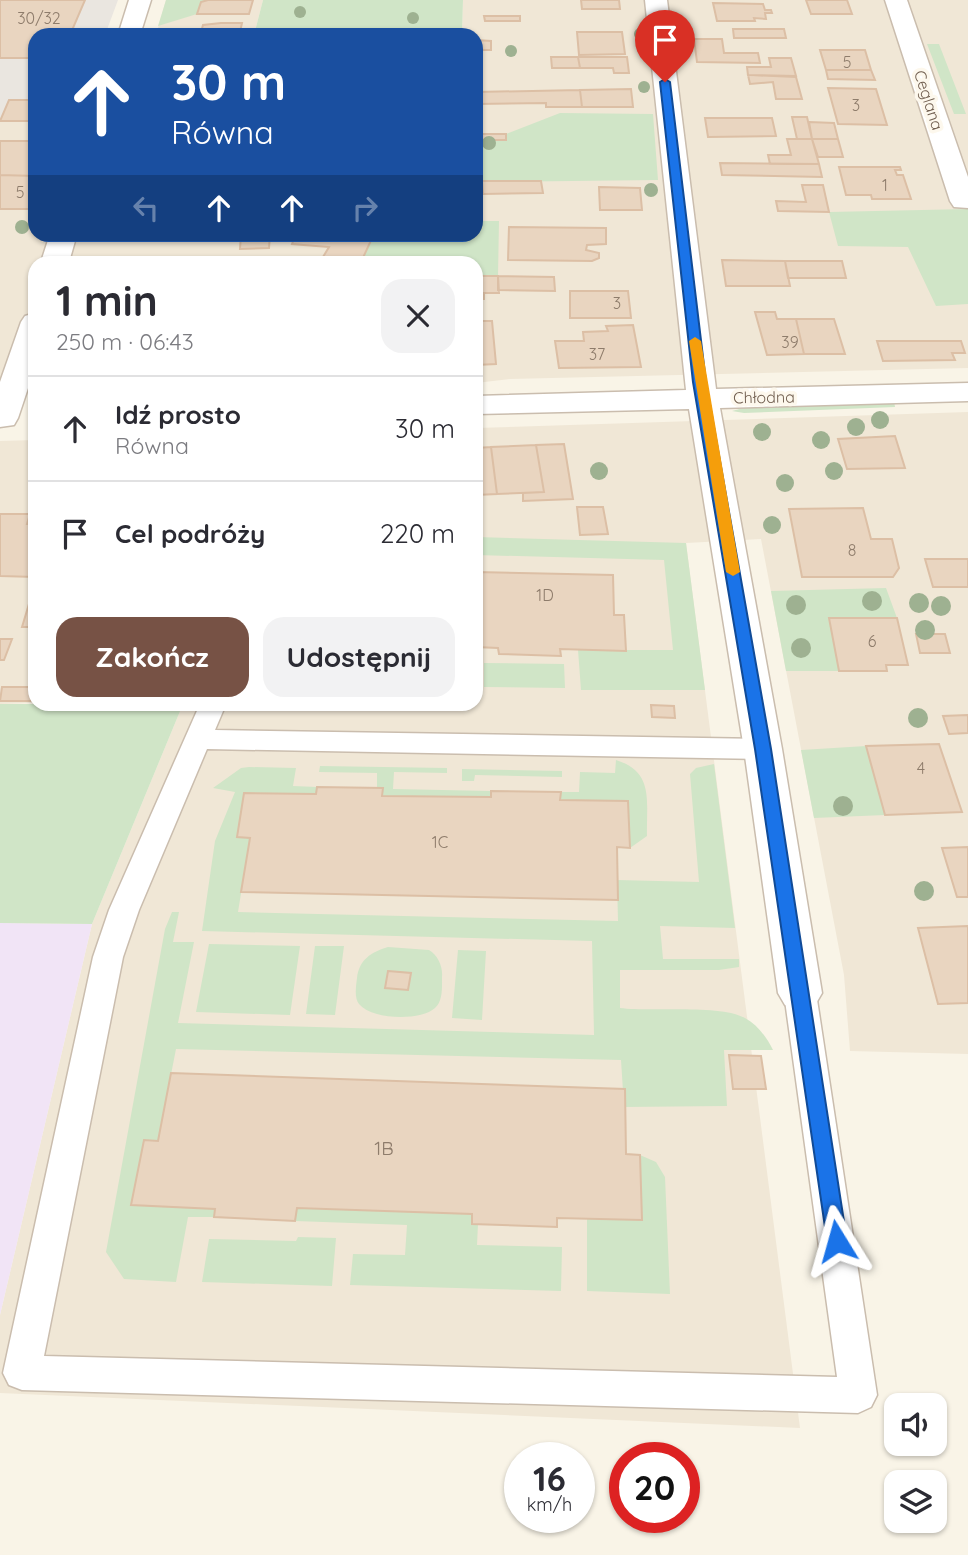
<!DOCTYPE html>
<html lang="pl">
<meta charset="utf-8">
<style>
:root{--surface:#fff;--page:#f2f2f3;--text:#2b2b33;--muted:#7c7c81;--line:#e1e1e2;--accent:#775245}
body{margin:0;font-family:Quicksand,sans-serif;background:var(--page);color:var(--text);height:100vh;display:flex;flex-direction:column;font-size:26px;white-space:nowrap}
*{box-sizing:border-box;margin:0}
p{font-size:23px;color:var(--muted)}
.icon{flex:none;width:38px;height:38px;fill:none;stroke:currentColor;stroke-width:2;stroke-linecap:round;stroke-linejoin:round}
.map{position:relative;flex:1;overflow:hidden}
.panel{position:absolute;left:28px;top:256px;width:455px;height:455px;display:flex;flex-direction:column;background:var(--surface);border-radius:21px;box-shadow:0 2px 5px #0004}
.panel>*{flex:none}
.hud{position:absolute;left:28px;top:28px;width:455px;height:214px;border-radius:21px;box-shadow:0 2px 5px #0004;background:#1a4fa0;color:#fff;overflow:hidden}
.fabs{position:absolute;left:884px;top:1393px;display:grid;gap:14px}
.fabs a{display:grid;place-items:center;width:63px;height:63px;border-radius:14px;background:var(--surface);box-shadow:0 2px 5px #0004;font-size:35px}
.speed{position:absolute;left:504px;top:1442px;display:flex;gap:14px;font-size:35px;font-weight:700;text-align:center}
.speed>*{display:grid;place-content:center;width:91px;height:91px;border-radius:50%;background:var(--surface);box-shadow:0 2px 5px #0004;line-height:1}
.speed small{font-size:18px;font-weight:400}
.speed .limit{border:10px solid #d22;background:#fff;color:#111}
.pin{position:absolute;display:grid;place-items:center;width:60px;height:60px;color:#fff;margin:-72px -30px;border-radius:50% 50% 50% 0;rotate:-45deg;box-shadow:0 0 7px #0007}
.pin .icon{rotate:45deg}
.me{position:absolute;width:77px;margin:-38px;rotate:352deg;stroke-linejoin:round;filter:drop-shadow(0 0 5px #0008)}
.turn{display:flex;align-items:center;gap:24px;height:147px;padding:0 28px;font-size:32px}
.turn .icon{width:91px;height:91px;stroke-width:2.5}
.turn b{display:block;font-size:49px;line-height:60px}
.lanes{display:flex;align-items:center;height:66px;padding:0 28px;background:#0003;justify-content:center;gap:35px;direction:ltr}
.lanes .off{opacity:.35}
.round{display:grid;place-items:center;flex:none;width:74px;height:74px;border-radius:21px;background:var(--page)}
.summary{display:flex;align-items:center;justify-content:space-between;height:119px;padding:0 28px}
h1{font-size:42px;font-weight:700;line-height:52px}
.primary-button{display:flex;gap:14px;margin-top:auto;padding:14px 28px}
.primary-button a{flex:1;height:80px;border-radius:21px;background:var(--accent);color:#fff;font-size:28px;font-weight:700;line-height:80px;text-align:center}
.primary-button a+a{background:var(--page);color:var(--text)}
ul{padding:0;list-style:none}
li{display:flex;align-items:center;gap:21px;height:105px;padding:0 28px;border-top:2px solid var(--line)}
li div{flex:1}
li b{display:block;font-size:26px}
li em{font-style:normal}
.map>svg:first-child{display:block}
</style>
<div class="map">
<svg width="968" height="1555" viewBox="0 0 968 1555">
<rect width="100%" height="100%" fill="#f9f4e7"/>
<!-- residential -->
<path fill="#f0e7d6" d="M166,0H263L254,35H156Z
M463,0H968V368L510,379L476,383V262H35V391H0V121H35V234H476V35H462Z
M968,412V1054L850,1051L844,975L761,539L686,543L800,1428L0,1393V1315L92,924L183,704H476V428Z
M35,440V703L0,704V441Z"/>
<!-- industrial -->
<path fill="#eae6e0" d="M0,0H118L105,35H35V121H0Z"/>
<!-- education -->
<path fill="#f1e4f6" d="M0,923L92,924L0,1315Z"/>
<!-- green -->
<path fill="#d0e5c7" d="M166,0H208L201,2L197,14L158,26Z
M263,0H463L462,35H254Z
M927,44H939L966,114H954Z
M560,113L653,114L658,180L476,182V140L506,134Z
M968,209V304L936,306L908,247L838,246L829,212Z
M476,221H499L498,276H476V262H361L374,235L476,234Z
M894,401L895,407L744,413L732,411L751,406Z
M476,537L686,543L705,690H581L578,650H673L664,560L476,555Z
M886,588L897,618H829L839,671H786L771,591Z
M484,663L564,664L565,688L484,687Z
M0,704H183L92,924L0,923Z
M866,746L885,815L814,818L801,750Z
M616,760C655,772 646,802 647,836L630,848L628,801L560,800L561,792H579L580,772L615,773Z
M714,764L735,928L660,926L663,959H739V967L719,970H620V1008C651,1012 720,1004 745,1018C758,1025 767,1038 773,1050H724L727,1106L624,1107L621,1060L176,1049L158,1141H144L132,1205L215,1209L214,1217H188L176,1282L124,1279L106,1252L165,929L172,912H179L173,942H194L178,1023L594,1035L592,941L202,931L215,841L235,792L213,788L241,768L249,767L296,768L293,786L317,787L316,794L244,793L237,837L250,838L238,912L618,921L617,880L699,882L690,774L696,768Z
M320,766L447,768V773L394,772L393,789L491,791V797L382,796L377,788V773L319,772Z
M462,769L562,771V777L475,775L474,781H462Z
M209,944L300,946L290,1015L196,1012Z
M315,946H344L335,1015L306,1014Z
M388,947L429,950C438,955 443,967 442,977C442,987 443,1001 435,1008C421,1021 372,1020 359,1004C354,998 356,986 357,978C359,960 371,952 388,947Z
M458,950L486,951L482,1020L452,1018Z
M640,1155L656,1162L665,1177L670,1294L587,1291V1218L642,1220Z
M297,1208L472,1214V1224H478L477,1245L562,1247L561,1291L350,1285L353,1254L405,1255L407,1225L295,1221Z
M298,1237L336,1238L332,1286L202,1282L209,1239L296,1241Z"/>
<!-- building -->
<path fill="#e9d5c0" stroke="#dcbfa5" stroke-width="2" d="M0,0H85L70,35H35V58H0Z
M208,0H253L249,14H197L201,2Z
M581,0H619L620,9H582Z
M806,0H847L852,14H811Z
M713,3L763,4L765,10H771L772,13H765L766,19L754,18L755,21H717Z
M484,16H520V21H485Z
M221,23H242L240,32H201L203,25Z
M733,29H784L786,38H734Z
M577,32H622L625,54L579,55Z
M694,39H722L724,53H758L760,63L697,62Z
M476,40L491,41V50H476Z
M820,50H865L871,70H826Z
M551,57H578L580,68H552Z
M578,57H627L629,73H614L613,68H580Z
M769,58H791L796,76L748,75L747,67H771Z
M826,70H871L875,80L828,79Z
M748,75L796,77L802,99H776L773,82L750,84Z
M828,88L876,89L887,125L838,124Z
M631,89L633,107H582L580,90Z
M580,90L582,107H546V103L476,104V92Z
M9,100H35V121H0Z
M792,117H807L812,139H797Z
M705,118H772L776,136L708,137Z
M809,122L834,123L838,139H812Z
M476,134H506V140H476Z
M787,139H812L819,164H770L768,155H791Z
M812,139H838L843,157H818Z
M0,141H35V176L0,175Z
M720,163L819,164L822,177L722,175Z
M839,167H900L901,170H895L897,175H903L911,199H872L871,195H846Z
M0,175L35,176V209H0Z
M482,181H541L543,193L483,194Z
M802,185H823L829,212L778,211L776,201L806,202Z
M599,187L640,188L642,210H600Z
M509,227L606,228V244L587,245L586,250L599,253V258L592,261L508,260Z
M241,234H270L269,248L240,249Z
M296,234H374L361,262H320L329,247L292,244Z
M722,260L785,261L790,286H726Z
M785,261H842L846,278H788Z
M476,276H498L499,293H484V299H476Z
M498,276L554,277L555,291L498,290Z
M570,291H628L631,318H570Z
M755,312H775L777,319H796L804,354L767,355Z
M796,319H834L845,354H804Z
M477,321H492L496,364L476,365Z
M633,325L641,367L559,368L555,341H584L583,332L608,331L606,326Z
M877,341H961L965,353H952L955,360L883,361Z
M895,436L905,468L847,469L838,439Z
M564,444L573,499L523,501V493L544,492L536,445Z
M536,445L544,492L497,494L491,447Z
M491,447L497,494L476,495V448Z
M577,507H603L608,534L580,535Z
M863,508L871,539H892L899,568L893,577H802L789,509Z
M0,514H30L27,524H35V577L0,576Z
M925,559H968V587H933Z
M476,572L613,575L614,615H624L626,651L560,649L561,656L499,654L498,648L476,647Z
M35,584V627H22Z
M829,618H897L908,665H886L887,671H839Z
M916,634H945L950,653H920Z
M0,639H12L4,660H0Z
M2,687H35V701H0Z
M651,705L674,706L675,718L652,717Z
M968,715V733L949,734L943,716Z
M939,744L962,812L885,815L866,746Z
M317,787L383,788L382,796L491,797V791L561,792L560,800L628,801L630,848L617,847L618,900L241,892L250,838L237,837L244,793L316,794Z
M968,847V897H957L942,848Z
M968,926V1003L938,1004L918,928Z
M388,971L411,973L408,990L385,988Z
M729,1055L761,1056L766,1089H733Z
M171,1073L625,1089L626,1154L640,1155L642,1220L557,1218V1227L472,1224V1214L297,1208L295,1221L214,1217L215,1209L131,1205L144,1140L158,1141Z"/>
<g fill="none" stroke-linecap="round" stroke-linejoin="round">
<!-- lane casing -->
<g stroke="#cabdae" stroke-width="3">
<path id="lane" d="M200,704H226L215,730L763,739L773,742L777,749L773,756L763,759L207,749L139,910L123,957L44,1356L837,1377L784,993L789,984L800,981L811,984L816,993L877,1395L871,1407L858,1413L22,1390L9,1385L3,1373L93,957L109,910Z"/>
</g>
<!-- street casing -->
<g stroke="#cabdae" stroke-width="3">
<path id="street" d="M129,0H151L140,35H118Z
M645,0H667L716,389L968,383V401L720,408L782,749L822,993L815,1005L800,1010L785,1005L778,993L744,749L689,409L476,414V396L686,390Z
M885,0H907L968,177V208L954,207L950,201Z
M50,234H77L69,262H41Z
M35,313V367L18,418L14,425L0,427V382L21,322L25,316Z"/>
</g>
<!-- lane -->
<use href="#lane" fill="#fff" fill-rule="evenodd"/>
<!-- street -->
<use href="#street" fill="#fff" fill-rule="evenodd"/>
</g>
<!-- trees -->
<g fill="#9eb191">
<circle cx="300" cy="12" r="6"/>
<circle cx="413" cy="18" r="6"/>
<circle cx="640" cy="34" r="6"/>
<circle cx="511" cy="51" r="6"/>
<circle cx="644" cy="87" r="6"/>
<circle cx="489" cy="143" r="7"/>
<circle cx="651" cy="190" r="7"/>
<circle cx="22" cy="227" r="7"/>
<circle cx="880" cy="420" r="9"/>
<circle cx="856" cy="427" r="9"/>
<circle cx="762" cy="432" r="9"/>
<circle cx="821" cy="440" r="9"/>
<circle cx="599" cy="471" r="9"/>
<circle cx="834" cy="471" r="9"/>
<circle cx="785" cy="483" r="9"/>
<circle cx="772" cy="525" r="9"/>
<circle cx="872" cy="601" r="10"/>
<circle cx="919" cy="603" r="10"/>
<circle cx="796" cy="605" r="10"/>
<circle cx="941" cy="606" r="10"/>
<circle cx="925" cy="630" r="10"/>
<circle cx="801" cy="648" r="10"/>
<circle cx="918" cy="718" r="10"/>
<circle cx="843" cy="806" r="10"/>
<circle cx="924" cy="891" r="10"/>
</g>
<!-- route -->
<path fill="#1a73e8" stroke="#114b97" stroke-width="2" d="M665,79L670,82L706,382L771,749L847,1241L844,1247L837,1250L830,1247L827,1241L755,749L693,382L660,82Z"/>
<!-- slow -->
<path fill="#f59e0b" d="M695,337L701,341L740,572L733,576L726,572L689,341Z"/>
<g text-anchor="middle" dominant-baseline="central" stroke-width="7" stroke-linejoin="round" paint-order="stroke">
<!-- number labels -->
<g font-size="16" fill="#8e7c6b">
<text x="39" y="18">30/32</text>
<text x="847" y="62">5</text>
<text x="856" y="105">3</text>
<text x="885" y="185">1</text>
<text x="20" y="192">5</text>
<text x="617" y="303">3</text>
<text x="790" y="342">39</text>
<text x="597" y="354">37</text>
<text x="852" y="550">8</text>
<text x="545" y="595">1D</text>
<text x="872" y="641">6</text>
<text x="921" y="768">4</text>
<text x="440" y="842">1C</text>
</g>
<!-- far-street labels -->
<g font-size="16" fill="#705e4f" stroke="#fdf8ed">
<text transform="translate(929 100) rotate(72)">Ceglana</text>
<text transform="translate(764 397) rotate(-1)">Chłodna</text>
</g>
<!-- near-number labels -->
<g font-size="19" fill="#8e7c6b">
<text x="384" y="1148">1B</text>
</g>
</g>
</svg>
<div class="fabs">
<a><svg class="icon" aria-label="sound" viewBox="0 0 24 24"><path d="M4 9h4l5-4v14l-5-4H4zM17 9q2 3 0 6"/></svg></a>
<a><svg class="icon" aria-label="layers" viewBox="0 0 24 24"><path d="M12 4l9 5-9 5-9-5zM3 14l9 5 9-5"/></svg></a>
</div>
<div class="speed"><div>16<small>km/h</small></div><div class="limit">20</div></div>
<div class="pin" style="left:665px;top:82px;background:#d93025"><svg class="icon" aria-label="arrive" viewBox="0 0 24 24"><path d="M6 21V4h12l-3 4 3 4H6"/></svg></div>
<svg class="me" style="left:837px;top:1241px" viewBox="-20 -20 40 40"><path d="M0-17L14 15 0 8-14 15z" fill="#1a73e8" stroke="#fff" stroke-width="4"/></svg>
<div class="hud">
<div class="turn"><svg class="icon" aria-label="ahead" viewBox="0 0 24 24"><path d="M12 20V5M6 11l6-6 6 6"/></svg><div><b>30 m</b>Równa</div></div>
<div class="lanes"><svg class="icon off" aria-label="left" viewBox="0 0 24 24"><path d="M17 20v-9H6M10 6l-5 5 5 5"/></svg><svg class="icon" aria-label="ahead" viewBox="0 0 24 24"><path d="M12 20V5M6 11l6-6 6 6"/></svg><svg class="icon" aria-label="ahead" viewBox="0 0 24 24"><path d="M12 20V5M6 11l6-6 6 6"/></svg><svg class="icon off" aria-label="right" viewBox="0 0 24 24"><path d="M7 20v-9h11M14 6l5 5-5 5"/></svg></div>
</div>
<section class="panel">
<div class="summary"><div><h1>1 min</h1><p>250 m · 06:43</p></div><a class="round"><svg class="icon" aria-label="close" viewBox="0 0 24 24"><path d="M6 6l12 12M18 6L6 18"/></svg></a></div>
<ul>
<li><svg class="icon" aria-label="ahead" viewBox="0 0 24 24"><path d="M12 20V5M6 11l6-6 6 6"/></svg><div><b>Idź prosto</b><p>Równa</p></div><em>30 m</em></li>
<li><svg class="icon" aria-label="arrive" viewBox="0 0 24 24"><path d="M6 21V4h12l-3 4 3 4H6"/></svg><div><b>Cel podróży</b></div><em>220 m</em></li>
</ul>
<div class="primary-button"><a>Zakończ</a><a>Udostępnij</a></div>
</section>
</div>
